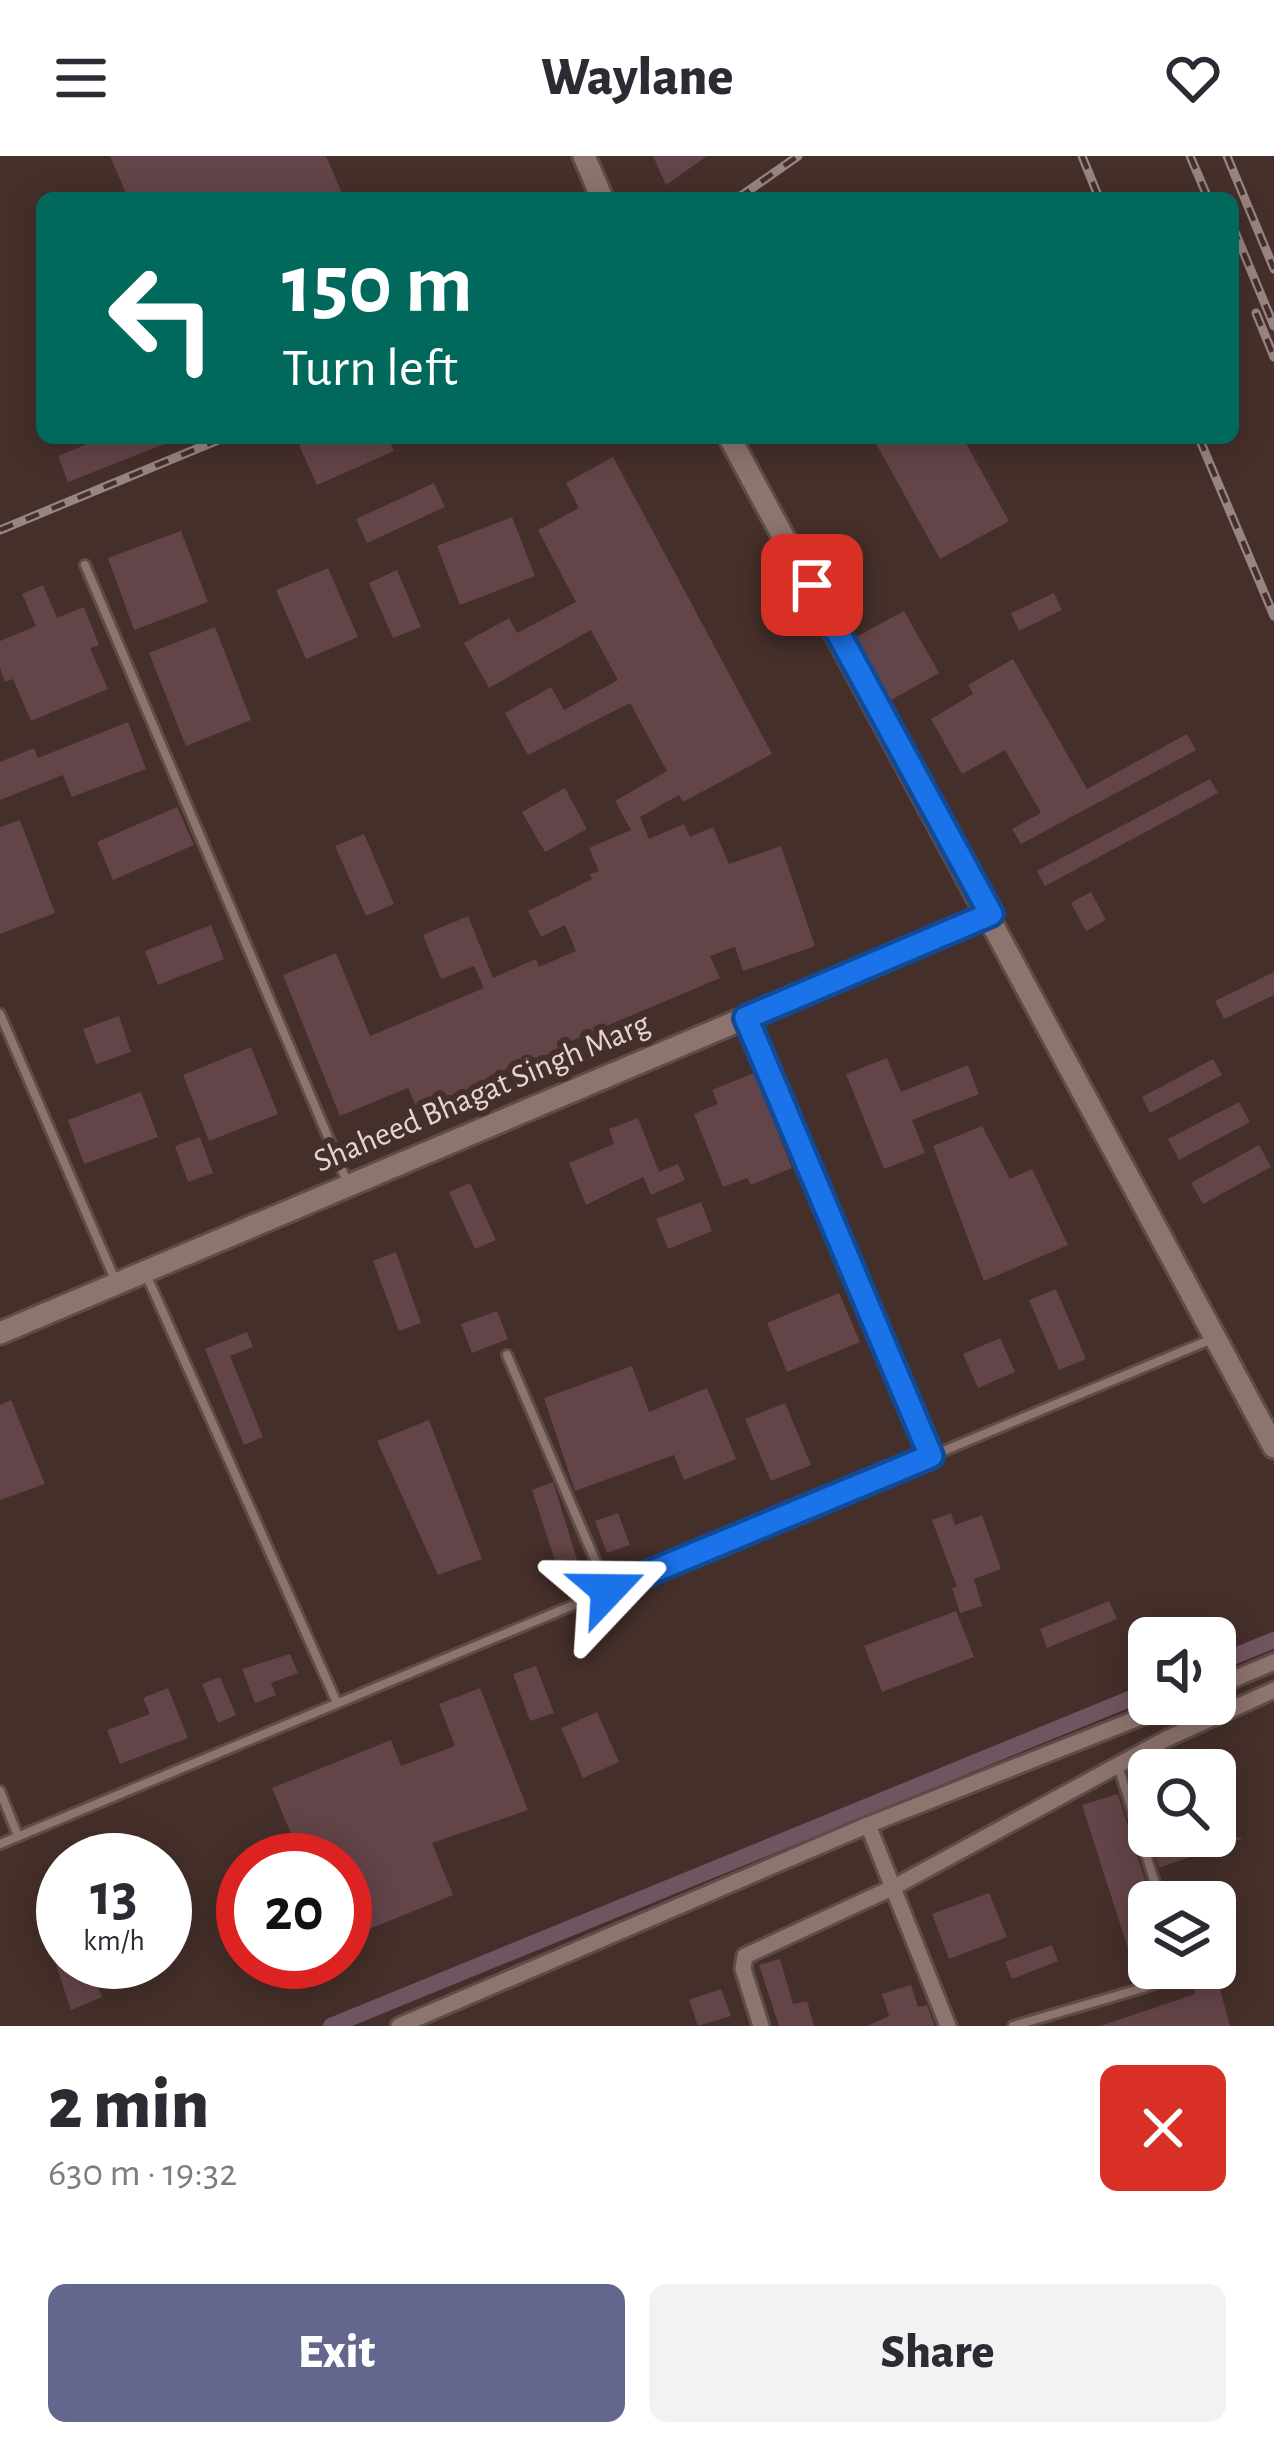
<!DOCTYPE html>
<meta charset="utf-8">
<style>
:root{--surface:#fff;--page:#f2f2f3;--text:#2b2b33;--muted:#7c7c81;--accent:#63678d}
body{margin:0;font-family:"Alegreya Sans",sans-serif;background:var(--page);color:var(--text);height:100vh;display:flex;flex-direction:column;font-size:45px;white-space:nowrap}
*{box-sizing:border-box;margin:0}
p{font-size:39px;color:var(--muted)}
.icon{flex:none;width:66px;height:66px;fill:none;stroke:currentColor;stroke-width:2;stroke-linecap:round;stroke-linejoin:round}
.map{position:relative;height:1870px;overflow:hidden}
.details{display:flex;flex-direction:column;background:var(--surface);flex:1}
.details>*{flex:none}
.hud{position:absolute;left:36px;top:36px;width:1203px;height:252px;border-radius:18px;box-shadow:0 6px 30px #0003;background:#00695c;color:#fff;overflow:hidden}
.buttons{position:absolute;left:1128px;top:1461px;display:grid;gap:24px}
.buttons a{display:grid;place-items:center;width:108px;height:108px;border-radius:18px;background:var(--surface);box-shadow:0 6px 30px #0003;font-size:60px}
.speed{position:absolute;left:36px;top:1677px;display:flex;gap:24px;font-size:60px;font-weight:700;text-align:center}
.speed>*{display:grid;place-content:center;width:156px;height:156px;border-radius:50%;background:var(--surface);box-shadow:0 6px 30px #0003;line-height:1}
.speed small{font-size:30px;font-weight:400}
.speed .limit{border:18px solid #d22;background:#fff;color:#111}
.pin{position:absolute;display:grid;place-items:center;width:102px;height:102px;color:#fff;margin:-51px;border-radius:24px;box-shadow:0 6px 18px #0006}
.me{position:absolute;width:132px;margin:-66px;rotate:67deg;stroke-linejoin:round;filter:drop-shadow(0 0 9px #0008)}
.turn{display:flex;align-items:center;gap:42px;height:252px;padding:0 48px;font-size:54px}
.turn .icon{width:156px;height:156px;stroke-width:2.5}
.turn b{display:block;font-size:84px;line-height:102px}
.round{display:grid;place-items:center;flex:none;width:126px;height:126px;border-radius:18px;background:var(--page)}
.overview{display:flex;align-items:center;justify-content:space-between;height:204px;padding:0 48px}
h1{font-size:72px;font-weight:800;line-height:90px}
.button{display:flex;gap:24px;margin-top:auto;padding:24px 48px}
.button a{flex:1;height:138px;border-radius:18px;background:var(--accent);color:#fff;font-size:48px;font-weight:800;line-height:138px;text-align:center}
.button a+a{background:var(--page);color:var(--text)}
header{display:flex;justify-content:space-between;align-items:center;height:156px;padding:0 48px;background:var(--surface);font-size:54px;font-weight:800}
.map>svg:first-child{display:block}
</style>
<header><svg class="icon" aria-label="menu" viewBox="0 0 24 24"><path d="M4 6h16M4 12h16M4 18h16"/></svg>Waylane<svg class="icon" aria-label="heart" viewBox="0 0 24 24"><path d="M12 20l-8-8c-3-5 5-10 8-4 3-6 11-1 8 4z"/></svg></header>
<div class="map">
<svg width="1274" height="1870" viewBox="0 0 1274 1870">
<rect width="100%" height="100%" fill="#452f2a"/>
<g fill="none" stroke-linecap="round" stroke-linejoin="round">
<!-- canal -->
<path stroke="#715462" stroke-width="16" d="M1215,1508L1274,1484
M331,1870L1149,1535"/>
</g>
<!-- building -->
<path fill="#634448" d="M110,0H326L344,42H128Z
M653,0H707L666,29Z
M102,282H176L177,283L68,326L58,300Z
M316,282H388L394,295L317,329L299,289Z
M873,282H963L1009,365L940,403Z
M613,301L772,598L683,646L679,639L640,661L649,683L684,668L690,681L713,671L729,708L781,690L815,790L743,815L735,791L710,800L720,822L571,885L577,900L540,915L534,901L489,920L495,934L484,939L481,933L420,959L408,932L340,960L283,819L336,797L370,880L484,832L474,810L441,823L423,779L468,760L493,822L536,803L539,811L576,795L565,769L541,781L528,755L592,723L590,718L599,715L589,692L631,674L615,645L667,615L630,547L528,599L505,557L551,531L564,554L618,524L591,474L489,532L464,487L509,462L517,477L576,446L538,374L579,352L566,327Z
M434,327L445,351L367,387L356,363Z
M512,361L535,420L460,449L437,390Z
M181,375L208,446L134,474L108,402Z
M328,412L358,481L306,503L276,434Z
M397,414L421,471L393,482L369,427Z
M43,429L57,462L84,451L99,489L90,492L108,533L31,565L13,523L5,526L0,512V485L36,470L22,438Z
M1054,437L1062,454L1019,475L1011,457Z
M904,455L939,517L891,544L856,481Z
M215,471L251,564L186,590L149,497Z
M1013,503L1087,633L1187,578L1196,594L1021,688L1012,673L1041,657L1005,594L962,618L931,563L973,538L968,529Z
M128,566L146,613L72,641L63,619L0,644V606L34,592L38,602Z
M1210,623L1218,637L1045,730L1037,715Z
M565,632L587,673L545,696L522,656Z
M177,651L194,689L113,724L97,686Z
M20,664L55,757L0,778V671Z
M364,678L394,748L366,760L335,690Z
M1091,736L1106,764L1086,775L1071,747Z
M211,769L224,803L158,829L145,795Z
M1274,816V839L1224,863L1215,845Z
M119,860L131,896L96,908L83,873Z
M251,891L278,958L209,985L183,919Z
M887,902L901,936L968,909L979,938L912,964L925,997L884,1013L846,918Z
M1213,903L1222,919L1150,957L1142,941Z
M754,917L792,1012L751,1029L747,1022L723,1031L694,958L718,948L712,934Z
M141,936L158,981L84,1008L68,964Z
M1239,946L1250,966L1179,1004L1168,983Z
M638,962L659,1016L678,1008L685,1024L651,1039L643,1021L586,1049L569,1007L614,988L609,973Z
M982,970L1010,1023L1032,1013L1068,1089L984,1125L933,990Z
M200,981L213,1017L188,1026L175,990Z
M1259,989L1271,1011L1203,1048L1191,1027Z
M470,1027L496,1084L475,1093L449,1036Z
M701,1046L712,1075L668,1093L656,1063Z
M396,1096L421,1167L399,1175L373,1105Z
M1056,1133L1086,1203L1059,1214L1029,1144Z
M839,1137L860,1186L787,1216L767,1167Z
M497,1155L508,1183L472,1197L461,1168Z
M247,1176L253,1191L230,1200L263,1281L244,1289L205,1193Z
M1000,1182L1015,1216L978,1232L963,1198Z
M632,1210L649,1256L707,1232L736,1303L684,1324L674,1299L575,1335L544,1242Z
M11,1244L45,1328L0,1344V1249Z
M785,1247L811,1309L771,1325L745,1263Z
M429,1264L482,1403L438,1419L377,1285Z
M553,1326L579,1410L559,1417L532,1334Z
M618,1357L630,1389L607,1397L595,1365Z
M951,1357L955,1369L982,1359L1001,1413L974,1423L982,1450L960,1457L952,1432L957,1431L932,1364Z
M1109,1445L1117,1463L1047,1492L1040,1473Z
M956,1455L974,1501L882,1536L864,1490Z
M290,1498L298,1517L271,1527L276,1539L255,1547L242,1513Z
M536,1510L554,1557L530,1565L513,1518Z
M220,1521L236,1559L218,1567L202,1528Z
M168,1532L188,1582L120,1608L107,1574L150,1558L143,1542Z
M480,1532L528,1654L432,1687L453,1739L345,1783V1704H302L272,1632L391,1584L401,1610L455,1590L439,1548Z
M597,1556L619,1606L583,1622L561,1572Z
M1118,1638L1152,1746L1149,1821L1138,1824L1082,1649Z
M1149,1640V1680H1215L1217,1645L1229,1680L1243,1682L1159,1712L1138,1647Z
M989,1737L1007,1781L949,1803L932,1758Z
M63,1739V1812L88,1806L102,1841L71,1854L36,1750Z
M1052,1789L1058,1805L1012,1823L1005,1806Z
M780,1803L793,1848L807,1845L814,1870H779L759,1809Z
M1188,1812H1224L1226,1824L1218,1826L1230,1870H1100L1195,1838Z
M911,1829L918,1851L927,1849L935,1870H867L889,1860L882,1838Z
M721,1833L731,1860L698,1870L689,1844Z"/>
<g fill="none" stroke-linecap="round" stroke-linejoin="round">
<!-- lane casing -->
<g stroke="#5e4c47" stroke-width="14">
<path id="lane" d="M85,409L348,1028
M0,858L116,1126
M748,864L931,1300
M145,1116L337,1547
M507,1199L608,1434
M1118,1610L1161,1746
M0,1635L18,1680
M0,1688L1212,1183
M1013,1870L1143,1832L1163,1825L1174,1812"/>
</g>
<!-- street casing -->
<g stroke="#5e4c47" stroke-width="21">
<path id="street" d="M1215,1531L1274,1506
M868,1669L948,1870
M399,1870L868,1669L1174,1548
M761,1870L743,1813L745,1800L894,1731L1166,1583L1274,1534"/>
</g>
<!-- secondary casing -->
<g stroke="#5e4c47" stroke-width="27">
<path id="secondary" d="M584,0L602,42
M730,282L1274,1291
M0,1177L991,758"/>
</g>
<!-- lane -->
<use href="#lane" stroke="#8d746e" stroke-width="8"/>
<!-- street -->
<use href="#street" stroke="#8d746e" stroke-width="15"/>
<!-- secondary -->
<use href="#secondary" stroke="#8d746e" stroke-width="21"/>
<!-- rail casing -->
<g stroke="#978581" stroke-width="9">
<path id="rail" d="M1082,0L1099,42
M1190,0L1208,42
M1227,0L1274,113
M738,42L798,0
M1233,71L1274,170
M1256,157L1274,201
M1199,282L1274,460
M0,374L223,282"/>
</g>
<!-- rail -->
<use href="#rail" stroke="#452f2a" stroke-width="4.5" stroke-dasharray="14" stroke-linecap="butt"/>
</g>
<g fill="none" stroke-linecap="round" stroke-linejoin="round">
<!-- route casing -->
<g stroke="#114b97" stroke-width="30">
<path id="route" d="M608,1434L931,1300L746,862L991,758L812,429"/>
</g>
<!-- route -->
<use href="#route" stroke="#1a73e8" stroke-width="21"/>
</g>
<g text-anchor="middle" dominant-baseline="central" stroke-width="12" stroke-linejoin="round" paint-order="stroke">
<!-- street labels -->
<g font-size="33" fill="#e3d5d1" stroke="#452f2a">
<text transform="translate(482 937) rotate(-23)">Shaheed Bhagat Singh Marg</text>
</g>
</g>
</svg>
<div class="buttons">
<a><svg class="icon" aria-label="sound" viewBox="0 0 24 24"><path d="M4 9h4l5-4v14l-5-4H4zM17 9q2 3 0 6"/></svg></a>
<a><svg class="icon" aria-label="search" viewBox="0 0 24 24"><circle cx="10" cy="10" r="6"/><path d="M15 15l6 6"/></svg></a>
<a><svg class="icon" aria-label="layers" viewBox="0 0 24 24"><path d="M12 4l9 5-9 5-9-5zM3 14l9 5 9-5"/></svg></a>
</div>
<div class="speed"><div>13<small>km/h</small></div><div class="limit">20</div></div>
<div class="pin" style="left:812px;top:429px;background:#d93025"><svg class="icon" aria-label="arrive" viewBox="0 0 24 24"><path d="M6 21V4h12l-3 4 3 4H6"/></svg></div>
<svg class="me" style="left:608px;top:1434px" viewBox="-20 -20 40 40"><path d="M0-17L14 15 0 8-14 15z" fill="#1a73e8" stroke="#fff" stroke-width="4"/></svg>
<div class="hud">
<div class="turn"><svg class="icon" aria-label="left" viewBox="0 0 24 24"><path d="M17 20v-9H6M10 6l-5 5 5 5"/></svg><div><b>150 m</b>Turn left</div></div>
</div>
</div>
<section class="details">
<div class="overview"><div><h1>2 min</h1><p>630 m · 19:32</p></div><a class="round" style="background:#d93025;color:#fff"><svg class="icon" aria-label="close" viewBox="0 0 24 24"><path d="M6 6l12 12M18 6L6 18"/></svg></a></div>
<div class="button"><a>Exit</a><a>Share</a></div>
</section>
